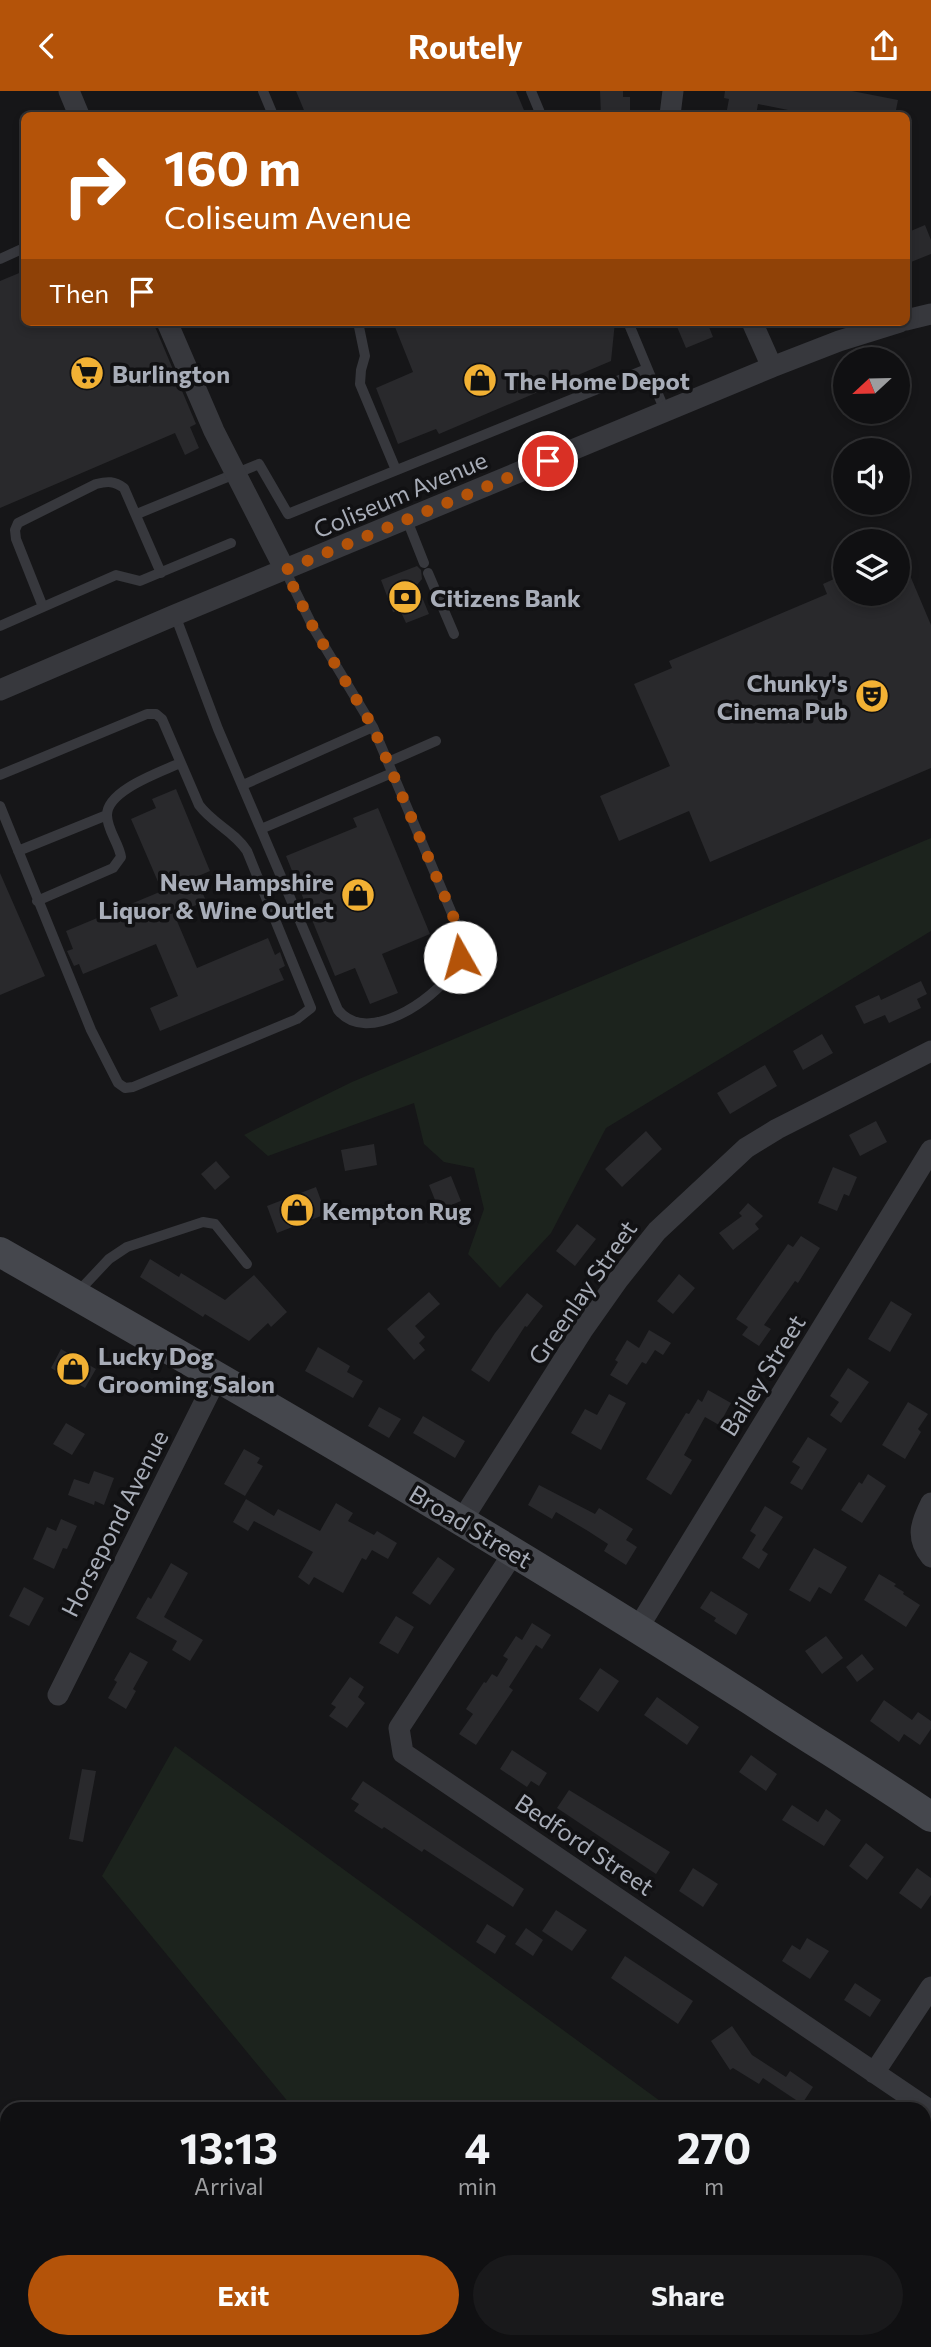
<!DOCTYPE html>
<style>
:root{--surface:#101012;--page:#19191b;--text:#f1f3f6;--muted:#9c9d9f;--line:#303032;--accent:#b45309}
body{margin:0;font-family:Commissioner,sans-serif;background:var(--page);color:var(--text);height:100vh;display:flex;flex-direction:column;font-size:26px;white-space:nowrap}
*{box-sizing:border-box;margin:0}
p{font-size:23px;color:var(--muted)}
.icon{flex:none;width:38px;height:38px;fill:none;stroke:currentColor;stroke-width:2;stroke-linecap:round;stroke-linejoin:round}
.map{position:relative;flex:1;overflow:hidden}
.side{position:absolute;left:0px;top:2011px;width:931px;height:247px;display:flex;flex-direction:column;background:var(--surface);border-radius:21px 21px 0 0;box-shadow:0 4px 10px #0003,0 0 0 2px var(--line)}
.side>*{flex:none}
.banner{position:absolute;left:21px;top:21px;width:889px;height:214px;border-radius:10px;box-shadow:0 4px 10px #0003,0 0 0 2px var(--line);background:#b45309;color:#fff;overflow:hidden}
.needle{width:46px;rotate:248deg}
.tools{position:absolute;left:833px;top:256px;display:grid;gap:14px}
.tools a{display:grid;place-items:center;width:77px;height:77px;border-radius:50%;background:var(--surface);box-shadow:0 4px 10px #0003,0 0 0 2px var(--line);font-size:35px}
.pin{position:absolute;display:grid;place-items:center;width:60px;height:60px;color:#fff;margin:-30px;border:4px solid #fff;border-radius:50%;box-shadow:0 2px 7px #0007}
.me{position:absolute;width:77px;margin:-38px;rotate:353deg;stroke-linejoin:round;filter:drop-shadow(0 0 5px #0008)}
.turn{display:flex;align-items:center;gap:24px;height:147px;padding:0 28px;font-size:32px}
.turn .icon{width:91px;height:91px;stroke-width:2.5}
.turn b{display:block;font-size:49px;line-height:60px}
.then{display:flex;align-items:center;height:66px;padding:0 28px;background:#0003;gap:14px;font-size:26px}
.eta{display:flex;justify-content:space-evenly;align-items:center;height:119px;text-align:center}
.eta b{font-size:42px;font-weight:700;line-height:49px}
.cta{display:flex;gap:14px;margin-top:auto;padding:14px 28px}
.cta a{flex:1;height:80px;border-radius:42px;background:var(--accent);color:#fff;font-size:28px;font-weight:700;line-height:80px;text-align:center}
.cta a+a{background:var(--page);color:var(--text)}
header{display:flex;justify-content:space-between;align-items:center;height:91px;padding:0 28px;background:var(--accent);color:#fff;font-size:32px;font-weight:700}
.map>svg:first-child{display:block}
</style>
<header><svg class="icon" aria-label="back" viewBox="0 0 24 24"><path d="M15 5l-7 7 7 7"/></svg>Routely<svg class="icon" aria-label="share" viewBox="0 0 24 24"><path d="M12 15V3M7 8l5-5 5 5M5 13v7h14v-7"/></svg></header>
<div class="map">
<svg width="931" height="2256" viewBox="0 0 931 2256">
<rect width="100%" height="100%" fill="#161618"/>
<!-- green -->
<path fill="#1c231d" d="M931,747V840L606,1037L551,1142L500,1197L468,1163L484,1118L474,1077L444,1071L424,1053L414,1012L268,1065L244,1044L352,991Z
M175,1655L671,2018H294L102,1785Z
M0,2037L7,2040V2250L48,2251V2256H0Z
M924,2203L931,2208V2256H544L550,2250H924Z"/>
<!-- water -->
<path fill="#2c353c" d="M101,2251V2250L417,2251L416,2256H103Z"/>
<!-- building -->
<path fill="#29292c" d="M296,0H516L526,24H306Z
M600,0H623V6H630V24H601Z
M725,0H852L898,9L895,24H813L758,13L756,24H726L729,8L724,7Z
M925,134L931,149V163L906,173V142Z
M24,180V231H153L196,333L190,336L199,357L185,364L175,342L0,417V190Z
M393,231H615L611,270L439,343L436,338L398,353L376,297L413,281Z
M675,231H707L713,246L686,257Z
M898,456L931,534V677L710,771L689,720L619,750L600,705L670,675L634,593L672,577L669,570L827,503L823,493L845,483V502H898Z
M417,475L421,479L422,488L417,494L429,523L406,532L400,519L393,521L381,489Z
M176,698L210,780L196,786L206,810L174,823L197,877L268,847L275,864L280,861L285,875L279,878L284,889L160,940L150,917L178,905L156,853L83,883L79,873L74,875L67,860L73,858L66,840L162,800L131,728L156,717L152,708Z
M378,717L430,843L382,863L398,902L370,913L355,877L335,885L286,765L357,736L353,727Z
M0,782L45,885L0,904Z
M921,890L927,903L917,908L921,917L889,932L885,924L864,933L855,915L879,904L881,909Z
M822,943L833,962L803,979L793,960Z
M765,974L777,995L730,1023L717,1002Z
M876,1030L887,1051L860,1065L849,1044Z
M646,1040L662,1058L622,1096L605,1078Z
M374,1053L377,1074L345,1080L341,1059Z
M216,1070L230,1086L215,1099L201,1083Z
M833,1076L857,1086L849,1105L844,1103L837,1120L818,1112Z
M451,1085L461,1110L439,1119L429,1094Z
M316,1096L326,1123L277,1142L267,1115Z
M748,1112L763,1125L755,1133L759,1138L733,1159L719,1142L742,1125L739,1122Z
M577,1133L596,1148L575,1175L556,1160Z
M801,1145L820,1157L798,1192L795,1190L764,1234L771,1238L759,1255L742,1244L748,1236L736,1228L788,1153L793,1156Z
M150,1168L179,1186L181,1182L225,1209L254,1184L287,1221L271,1236L268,1232L249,1250L205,1223L203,1226L140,1186Z
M679,1183L695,1197L673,1223L657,1210Z
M429,1201L440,1213L415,1235L425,1246L419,1252L425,1259L414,1269L387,1238Z
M527,1202L543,1215L527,1236L525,1235L489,1291L471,1279L495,1242Z
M891,1210L912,1223L890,1261L868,1248Z
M649,1239L671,1252L663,1264L655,1259L646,1273L642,1271L627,1294L610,1284L618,1271L615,1269L627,1249L639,1257Z
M318,1256L350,1275L347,1281L363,1290L353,1307L305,1280Z
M61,1258L96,1278L85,1297L51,1277Z
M848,1277L869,1291L841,1332L830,1324L839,1311L830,1305Z
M708,1299L731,1312L719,1334L705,1326L684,1364L692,1369L671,1404L646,1388L686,1322L689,1323L698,1308L702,1311Z
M609,1303L626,1312L601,1359L571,1342L585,1318L597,1324Z
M908,1311L928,1323L918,1338L921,1341L905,1368L882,1354Z
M379,1316L401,1328L389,1347L368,1335Z
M423,1325L465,1350L455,1367L413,1342Z
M66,1332L85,1343L72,1364L53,1353Z
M808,1346L827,1358L802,1399L790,1392L800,1376L792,1371Z
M244,1358L260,1367L257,1372L263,1375L245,1405L224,1393Z
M94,1380L114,1387L104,1414L95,1410L94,1414L68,1404L74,1388L89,1393Z
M868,1383L886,1395L862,1432L841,1419L859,1391L862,1393Z
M539,1394L595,1423L599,1417L633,1438L626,1449L637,1456L626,1474L604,1460L608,1453L588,1440L556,1421L552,1428L528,1414Z
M246,1408L274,1425L278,1418L320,1440L336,1412L353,1422L348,1430L374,1444L377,1440L397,1452L388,1468L372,1459L366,1469L362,1467L343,1502L314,1486L309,1494L298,1486L313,1461L254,1430L248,1440L233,1431Z
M765,1415L783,1426L762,1459L768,1463L759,1478L742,1467L756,1444L750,1440Z
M61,1428L77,1435L67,1458L63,1457L54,1478L33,1468L47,1436L56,1440Z
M814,1457L847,1476L831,1503L819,1496L810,1511L789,1499Z
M438,1466L455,1478L430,1514L412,1502Z
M171,1472L188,1482L164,1526L203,1549L190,1570L172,1559L177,1550L136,1527L148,1506L151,1508Z
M879,1483L896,1493L894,1495L904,1501L903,1503L920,1514L906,1536L864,1509Z
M24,1496L44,1507L29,1535L9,1525Z
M711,1500L748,1523L736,1544L714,1530L716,1527L700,1517Z
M396,1525L414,1536L398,1563L379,1552Z
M532,1532L551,1544L542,1558L536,1554L509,1596L513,1599L476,1654L459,1643L473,1623L466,1618L484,1591L486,1592L492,1583L497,1586L508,1568L503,1565L516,1545L522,1549Z
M826,1545L843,1567L822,1583L805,1560Z
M130,1561L148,1571L133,1598L136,1600L126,1618L108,1607L117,1591L114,1589Z
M862,1563L874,1578L857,1591L846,1576Z
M600,1577L619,1590L598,1621L579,1608Z
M350,1586L364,1596L358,1606L365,1612L347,1637L329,1625L336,1616L331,1613Z
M657,1606L699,1636L687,1654L644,1624Z
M884,1609L912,1629L918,1621L931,1630V1638L920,1654L904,1643L899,1651L870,1630Z
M512,1659L547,1682L539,1695L531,1690L527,1696L500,1678Z
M751,1664L777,1683L766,1700L739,1681Z
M82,1678L96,1680L83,1751L69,1748Z
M363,1690L524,1798L513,1816L424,1758L422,1761L384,1736L382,1738L354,1720L359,1713L351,1708Z
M569,1699L670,1761L656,1783L557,1717Z
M792,1714L818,1731L826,1718L841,1729L824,1755L782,1729Z
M866,1752L884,1766L867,1789L849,1775Z
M693,1777L718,1793L703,1816L679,1800Z
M917,1777L931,1787V1804L921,1818L899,1802Z
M556,1819L587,1839L572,1860L542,1840Z
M487,1833L506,1845L495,1863L476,1851Z
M526,1837L543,1849L533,1865L515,1853Z
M807,1847L829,1860L810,1888L782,1870L792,1854L800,1859Z
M625,1865L693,1910L678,1933L611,1887Z
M855,1892L881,1909L870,1926L844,1909Z
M732,1935L752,1964L786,1986L790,1980L813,1996L802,2013L763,1987L759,1993L733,1977L730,1979L711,1950Z"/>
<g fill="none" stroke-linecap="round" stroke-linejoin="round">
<!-- service -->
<path stroke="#37383d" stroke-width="10" d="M263,0L273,24
M531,0L541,24
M0,168L24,157
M358,231L365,265L361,279L360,293L396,379
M628,231L665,320
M137,423L259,373L288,423L647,278
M407,429L424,472
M428,482L454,543
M43,516L16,448L15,439L18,432L96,393C108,390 114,390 124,397L161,482
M175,524L218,638L338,919C367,955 433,909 452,881C459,872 461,862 464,851L373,636L314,538L285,479
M0,535L116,484L140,490L231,452
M388,671L436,650
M0,684L147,623H156L162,628L199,714C213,733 234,740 247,760L311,917L297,928L133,996L125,997L118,992L91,939L0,715
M243,694L373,636
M261,738L392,682
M18,760L107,724
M37,810L113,777L121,766C119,752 107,739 107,724C107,699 161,681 180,672
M77,1202L109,1168L127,1156L203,1131L215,1133L247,1173"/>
<!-- minor -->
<path stroke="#37383d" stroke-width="21" d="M69,0L79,24
M670,24L673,0
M906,229L931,223
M167,231L214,340L285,479
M752,231L772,276
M0,599L175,524L772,276L839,250L900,231
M931,1412C921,1432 915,1446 931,1466
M462,1429L582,1240L618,1189L657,1140L746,1057L777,1038L931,960
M514,1461L399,1637L403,1662L931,2020
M638,1537L931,1059
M58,1604L218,1284
M874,1982L931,1896"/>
<!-- secondary -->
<path stroke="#45474d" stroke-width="30" d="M0,1161C254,1306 506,1452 752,1610C811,1649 873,1686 931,1726"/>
</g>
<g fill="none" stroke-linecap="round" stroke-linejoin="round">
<!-- route -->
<path stroke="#b45309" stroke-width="12" stroke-dasharray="0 21.6" d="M460,866L464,851L373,636L314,538L285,479L548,370"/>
</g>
<!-- icons -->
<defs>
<g id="supermarket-disc" transform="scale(1.75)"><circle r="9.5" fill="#f2b134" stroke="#111113"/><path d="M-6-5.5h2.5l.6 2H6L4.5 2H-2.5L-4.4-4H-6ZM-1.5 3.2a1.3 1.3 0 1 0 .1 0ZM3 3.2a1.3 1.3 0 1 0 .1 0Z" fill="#111"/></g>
<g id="shop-disc" transform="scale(1.75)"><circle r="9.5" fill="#f2b134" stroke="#111113"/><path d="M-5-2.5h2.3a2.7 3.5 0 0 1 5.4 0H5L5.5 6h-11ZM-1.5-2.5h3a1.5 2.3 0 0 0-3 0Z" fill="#111"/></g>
<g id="bank-disc" transform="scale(1.75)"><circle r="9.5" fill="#f2b134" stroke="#111113"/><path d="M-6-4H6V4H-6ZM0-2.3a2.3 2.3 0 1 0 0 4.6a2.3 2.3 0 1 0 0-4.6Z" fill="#111"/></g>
<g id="theatre-disc" transform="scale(1.75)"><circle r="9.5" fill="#f2b134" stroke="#111113"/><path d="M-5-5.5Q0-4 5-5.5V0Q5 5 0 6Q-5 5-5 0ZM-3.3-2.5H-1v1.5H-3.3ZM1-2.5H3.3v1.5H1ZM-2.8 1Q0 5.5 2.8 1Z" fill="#111"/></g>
</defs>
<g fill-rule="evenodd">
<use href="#supermarket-disc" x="87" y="282"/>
<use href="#shop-disc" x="480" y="289"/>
<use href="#bank-disc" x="405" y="506"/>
<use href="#theatre-disc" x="872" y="605"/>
<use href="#shop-disc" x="358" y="804"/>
<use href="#shop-disc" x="297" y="1119"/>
<use href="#shop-disc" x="73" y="1278"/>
</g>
<g text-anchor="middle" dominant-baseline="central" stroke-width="7" stroke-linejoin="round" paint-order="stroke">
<!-- poi labels -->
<g font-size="24" font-weight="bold" fill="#a8adb8" stroke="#111113" text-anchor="start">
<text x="112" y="282">Burlington</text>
<text x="504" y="289">The Home Depot</text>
<text x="430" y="506">Citizens Bank</text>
<text x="848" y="591" text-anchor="end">Chunky's<tspan x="848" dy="28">Cinema Pub</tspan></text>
<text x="334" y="790" text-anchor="end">New Hampshire<tspan x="334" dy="28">Liquor &amp; Wine Outlet</tspan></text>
<text x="322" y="1119">Kempton Rug</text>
<text x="98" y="1264">Lucky Dog<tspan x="98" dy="28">Grooming Salon</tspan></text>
</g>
<!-- street labels -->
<g font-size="24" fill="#a8adb8" stroke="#111113">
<text transform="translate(400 403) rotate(-23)">Coliseum Avenue</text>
<text transform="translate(582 1201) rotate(-55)">Greenlay Street</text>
<text transform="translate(762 1284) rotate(-58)">Bailey Street</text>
<text transform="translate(114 1432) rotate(-63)">Horsepond Avenue</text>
<text transform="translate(471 1435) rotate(31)">Broad Street</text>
<text transform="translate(585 1753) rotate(34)">Bedford Street</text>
</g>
</g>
</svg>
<div class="tools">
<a><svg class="needle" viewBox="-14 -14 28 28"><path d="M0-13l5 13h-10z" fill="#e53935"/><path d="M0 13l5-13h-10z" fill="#9c9d9f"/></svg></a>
<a><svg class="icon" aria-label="sound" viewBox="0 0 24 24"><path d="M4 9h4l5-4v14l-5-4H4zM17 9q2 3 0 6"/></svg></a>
<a><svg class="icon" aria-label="layers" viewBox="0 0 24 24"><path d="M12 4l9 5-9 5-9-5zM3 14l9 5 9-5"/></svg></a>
</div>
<div class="pin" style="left:548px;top:370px;background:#d93025"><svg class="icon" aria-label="arrive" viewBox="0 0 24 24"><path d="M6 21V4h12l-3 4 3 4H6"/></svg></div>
<svg class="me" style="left:460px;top:866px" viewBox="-20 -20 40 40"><circle r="19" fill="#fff"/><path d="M0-13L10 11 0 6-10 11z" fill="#b45309"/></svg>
<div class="banner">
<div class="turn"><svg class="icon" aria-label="right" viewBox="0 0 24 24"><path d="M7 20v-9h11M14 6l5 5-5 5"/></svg><div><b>160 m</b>Coliseum Avenue</div></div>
<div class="then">Then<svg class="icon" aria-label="arrive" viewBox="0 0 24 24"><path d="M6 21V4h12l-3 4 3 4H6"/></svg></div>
</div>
<section class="side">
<div class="eta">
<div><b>13:13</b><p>Arrival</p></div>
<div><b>4</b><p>min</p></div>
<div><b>270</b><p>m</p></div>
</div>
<div class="cta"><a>Exit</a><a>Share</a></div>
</section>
</div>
